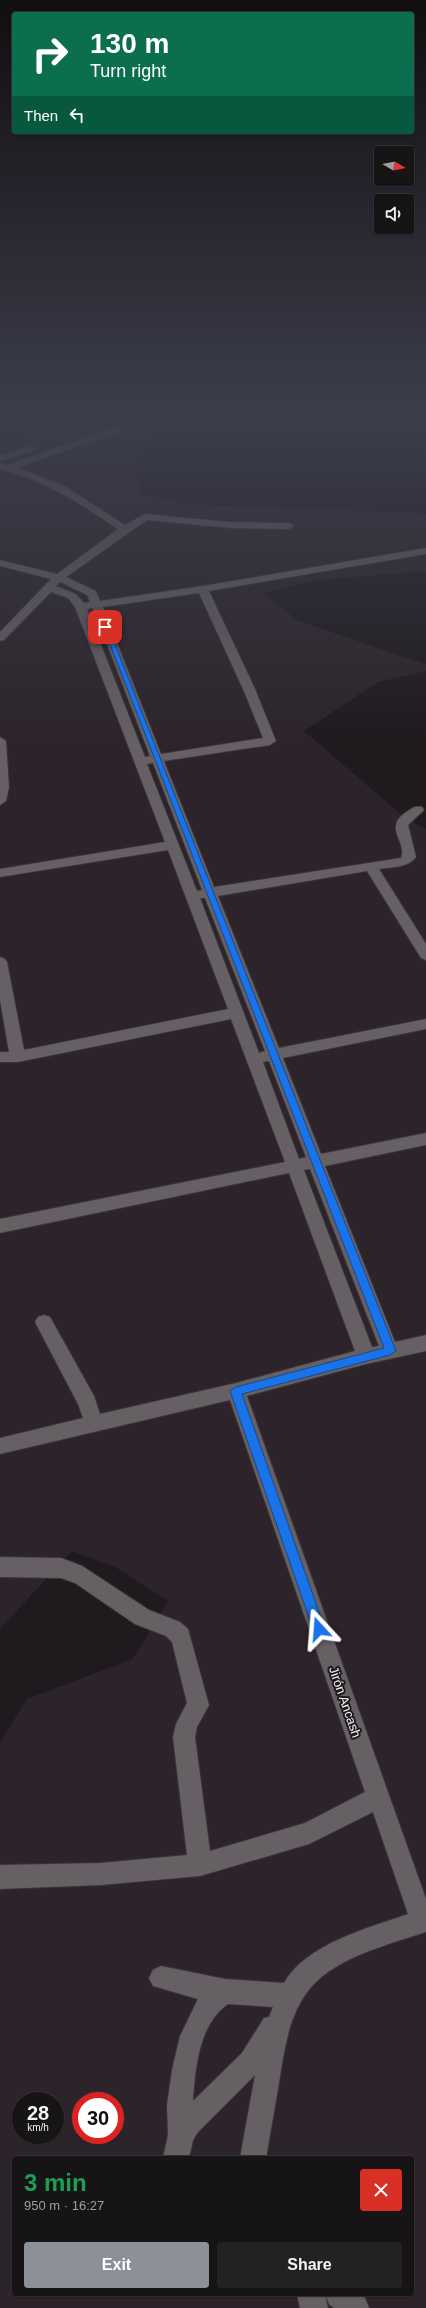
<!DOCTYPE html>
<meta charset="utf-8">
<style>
:root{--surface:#171416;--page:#242123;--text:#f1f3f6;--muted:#9e9ea1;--line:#363335;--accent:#8c9099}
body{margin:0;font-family:Helvetica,sans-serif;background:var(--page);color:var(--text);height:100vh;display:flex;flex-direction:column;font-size:15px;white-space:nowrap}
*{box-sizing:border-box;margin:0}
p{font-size:13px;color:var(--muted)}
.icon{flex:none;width:22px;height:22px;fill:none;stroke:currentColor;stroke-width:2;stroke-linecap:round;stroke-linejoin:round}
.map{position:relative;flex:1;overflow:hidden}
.side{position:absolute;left:12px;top:2156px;width:402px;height:140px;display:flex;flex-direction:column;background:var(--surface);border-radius:4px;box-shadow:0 1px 3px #0004,0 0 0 1px var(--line)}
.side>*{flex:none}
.top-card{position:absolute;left:12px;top:12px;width:402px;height:122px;border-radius:4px;box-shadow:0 1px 3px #0004,0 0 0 1px var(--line);background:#0b6e4f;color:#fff;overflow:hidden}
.needle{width:26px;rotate:100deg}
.buttons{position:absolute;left:374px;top:146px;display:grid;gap:8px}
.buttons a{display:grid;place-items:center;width:40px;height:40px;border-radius:4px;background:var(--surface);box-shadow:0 1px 3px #0004,0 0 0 1px var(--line);font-size:20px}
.speed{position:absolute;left:12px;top:2092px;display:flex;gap:8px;font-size:20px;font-weight:700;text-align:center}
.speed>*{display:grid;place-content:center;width:52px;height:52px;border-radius:50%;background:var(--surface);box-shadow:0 1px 3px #0004,0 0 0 1px var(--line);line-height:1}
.speed small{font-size:10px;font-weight:400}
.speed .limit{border:6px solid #d22;background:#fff;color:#111}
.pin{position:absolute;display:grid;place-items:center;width:34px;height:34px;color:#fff;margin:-17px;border-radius:8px;box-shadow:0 2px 6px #0006}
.me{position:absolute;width:44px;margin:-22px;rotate:341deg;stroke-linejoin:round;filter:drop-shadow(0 0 3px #0008)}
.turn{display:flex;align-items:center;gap:14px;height:84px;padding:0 12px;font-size:18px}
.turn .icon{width:52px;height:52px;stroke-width:2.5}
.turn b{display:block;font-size:28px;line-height:34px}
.then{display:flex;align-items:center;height:38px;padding:0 12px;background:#0003;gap:8px;font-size:15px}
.round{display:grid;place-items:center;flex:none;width:42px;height:42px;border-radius:4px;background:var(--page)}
.overview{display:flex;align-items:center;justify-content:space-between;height:68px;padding:0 12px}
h1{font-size:24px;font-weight:800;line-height:30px;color:#1e9e55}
.cta{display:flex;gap:8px;margin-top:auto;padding:8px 12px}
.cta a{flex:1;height:46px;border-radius:4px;background:var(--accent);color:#fff;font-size:16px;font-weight:800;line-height:46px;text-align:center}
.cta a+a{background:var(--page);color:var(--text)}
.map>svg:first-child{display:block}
</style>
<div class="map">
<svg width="426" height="2308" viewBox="0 0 426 2308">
<rect width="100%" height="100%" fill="#1f1a1e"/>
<!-- built -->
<path fill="#2d242b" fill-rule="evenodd" d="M84,418H124L157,428L135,459L141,493L191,505L309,508L426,514V573L417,572L318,580L264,593L298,621L426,664V671L378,682L304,731L404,817L426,829V2308H0V1742L27,1699L133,1659L168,1601L117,1568L72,1551L0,1629V444ZM21,2101H55V2135H21ZM81,2101H115V2135H81ZM14,2158H412V2294H14Z"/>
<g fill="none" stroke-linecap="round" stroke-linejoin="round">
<!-- minor casing -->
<g stroke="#393538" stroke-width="2">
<path id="minor" d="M118,426L121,427V431L17,468L63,485L125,525L145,514L230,522L289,523L294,526L289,529L230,528L147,520L66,577L96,591L100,601L203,586L426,548V554L209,591L255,689L276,741L270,745L164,761L214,887L401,858C408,842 381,827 408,811C413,807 416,806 422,807L424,810L408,825L416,857C408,868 392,867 379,869L426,944V960L421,958L367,871L218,896L279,1048L426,1019V1029L283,1058L321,1154L426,1133V1145L325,1166L395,1342L426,1335V1351L366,1364L247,1396L426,1899V1932C393,1943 357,1952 328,1972C289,1999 285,2046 278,2089C274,2112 270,2135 266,2158H240L255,2075L198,2132L193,2140L189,2158H163L168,2135L167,2105L172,2070L180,2036L198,1999L153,1986L149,1978L153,1970L161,1966L225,1979L284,1983C306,1944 368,1928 408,1914L373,1812L309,1844L200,1876L101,1885L0,1889V1865L101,1863L187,1855L173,1737L176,1724L187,1703L172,1642L166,1636L135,1624L75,1583L61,1578L0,1577V1557L61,1558L82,1566L149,1610L180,1622L188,1629L209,1705L197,1727L195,1737L210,1851L305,1823L365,1792L230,1400L0,1454V1438L83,1418L78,1404L35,1322L38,1317L44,1315L50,1317L94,1396L100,1414L236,1383L355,1351L289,1173L0,1233V1219L285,1162L231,1019L18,1062H0V1052H9L0,1000V957L5,959L7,962L24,1050L228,1009L168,850L0,877V869L165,842L75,607L68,598L51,592L4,640L0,641V632L51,579L0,566V560L57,574L118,529C77,502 49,482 0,469V463L7,465ZM60,582L87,595L90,602L84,603L76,594L56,586ZM199,593L243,689L263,738L161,754L103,607ZM93,608L150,756L145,757L87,609ZM153,763L202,890L197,891L147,764ZM200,898H205L265,1051L259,1053ZM269,1061L306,1157L299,1159L263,1062ZM310,1169L379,1346L372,1347L304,1170ZM228,2004L273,2007L269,2017L264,2018L242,2053L193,2101C195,2068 199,2024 228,2004Z
M32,446L35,447V451L0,461V455Z
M0,737L6,741L9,787L6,801L0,805Z
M297,2294H325L328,2308H300Z
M325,2294H360L365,2298L369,2308H334L329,2304Z"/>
</g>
<!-- minor -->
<use href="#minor" fill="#666064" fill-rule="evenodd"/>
</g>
<!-- sky -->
<linearGradient id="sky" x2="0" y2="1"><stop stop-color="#110e10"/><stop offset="0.56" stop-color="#3c3e4c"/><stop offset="1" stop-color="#3c3e4c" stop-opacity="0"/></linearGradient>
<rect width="426" height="741" fill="url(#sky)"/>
<!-- route -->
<path fill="#1a73e8" stroke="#114b97" d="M103,626L108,627L396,1351L390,1355L242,1394L325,1629L323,1633L319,1635L315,1633L313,1629L230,1391L236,1387L384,1348Z"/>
<g text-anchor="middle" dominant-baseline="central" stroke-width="4" stroke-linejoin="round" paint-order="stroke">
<!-- near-street labels -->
<g font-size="13" fill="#f7f4f6" stroke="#1f1a1e">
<text transform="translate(345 1702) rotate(71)">Jirón Ancash</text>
</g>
</g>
</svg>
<div class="buttons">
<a><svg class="needle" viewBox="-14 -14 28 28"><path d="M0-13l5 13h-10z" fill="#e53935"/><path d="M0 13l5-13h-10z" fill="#9e9ea1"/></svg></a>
<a><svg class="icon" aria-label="sound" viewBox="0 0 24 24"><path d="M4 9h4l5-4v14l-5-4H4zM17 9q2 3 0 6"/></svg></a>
</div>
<div class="speed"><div>28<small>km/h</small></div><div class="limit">30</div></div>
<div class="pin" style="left:105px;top:627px;background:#d93025"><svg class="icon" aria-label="arrive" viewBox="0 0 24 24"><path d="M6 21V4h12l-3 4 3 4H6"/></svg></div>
<svg class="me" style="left:319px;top:1629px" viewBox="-20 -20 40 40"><path d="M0-17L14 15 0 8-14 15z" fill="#1a73e8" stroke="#fff" stroke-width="4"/></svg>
<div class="top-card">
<div class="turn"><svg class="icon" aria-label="right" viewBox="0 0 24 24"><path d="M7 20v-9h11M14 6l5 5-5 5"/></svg><div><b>130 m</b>Turn right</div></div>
<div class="then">Then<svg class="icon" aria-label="left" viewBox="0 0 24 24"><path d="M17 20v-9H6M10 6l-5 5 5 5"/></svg></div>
</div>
<section class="side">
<div class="overview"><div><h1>3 min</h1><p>950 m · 16:27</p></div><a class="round" style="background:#d93025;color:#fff"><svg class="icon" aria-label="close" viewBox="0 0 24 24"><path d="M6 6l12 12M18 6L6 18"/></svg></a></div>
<div class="cta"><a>Exit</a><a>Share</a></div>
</section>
</div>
